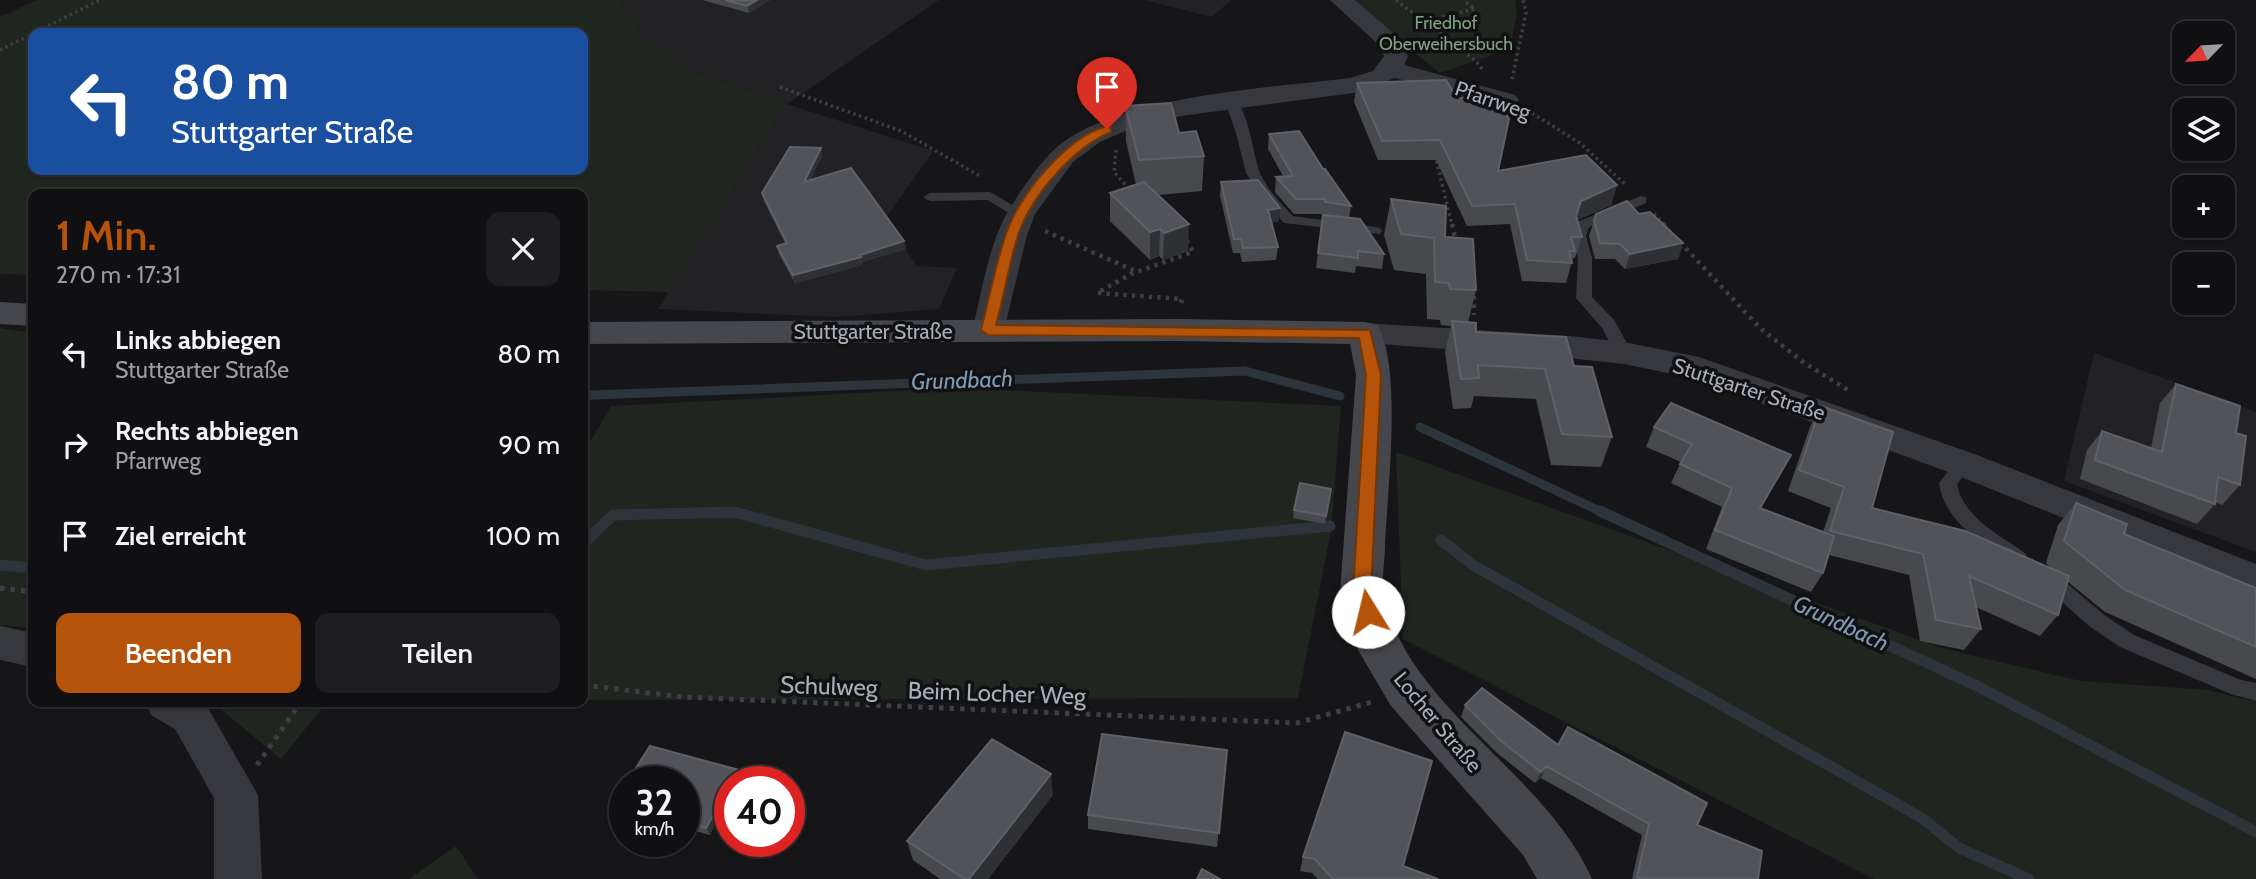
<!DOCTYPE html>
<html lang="de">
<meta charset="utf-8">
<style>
:root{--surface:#101012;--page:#1e1e20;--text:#f1f3f6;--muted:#9c9d9f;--line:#303032;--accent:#b45309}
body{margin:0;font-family:Cabin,sans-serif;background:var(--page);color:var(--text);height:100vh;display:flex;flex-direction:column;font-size:26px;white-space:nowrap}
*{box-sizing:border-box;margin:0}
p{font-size:23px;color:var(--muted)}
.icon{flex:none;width:38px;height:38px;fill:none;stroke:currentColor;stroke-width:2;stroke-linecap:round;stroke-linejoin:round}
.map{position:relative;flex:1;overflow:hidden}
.panel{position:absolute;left:28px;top:189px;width:560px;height:518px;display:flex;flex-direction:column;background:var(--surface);border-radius:14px;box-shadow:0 2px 5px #0004,0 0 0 2px var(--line)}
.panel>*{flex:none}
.guide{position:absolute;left:28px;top:28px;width:560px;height:147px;border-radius:14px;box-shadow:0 2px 5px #0004,0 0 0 2px var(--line);background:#1a4fa0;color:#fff;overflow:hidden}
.needle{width:46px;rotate:245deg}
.fabs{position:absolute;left:2172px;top:21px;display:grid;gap:14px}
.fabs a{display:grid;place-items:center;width:63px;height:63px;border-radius:14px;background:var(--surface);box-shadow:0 2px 5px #0004,0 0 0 2px var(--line);font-size:35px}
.speed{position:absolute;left:609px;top:766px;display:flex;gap:14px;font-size:35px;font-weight:700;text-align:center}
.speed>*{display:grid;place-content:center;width:91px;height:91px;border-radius:50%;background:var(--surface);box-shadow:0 2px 5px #0004,0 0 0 2px var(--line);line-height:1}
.speed small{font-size:18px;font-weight:400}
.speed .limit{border:10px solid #d22;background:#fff;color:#111}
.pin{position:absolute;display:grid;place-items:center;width:60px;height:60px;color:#fff;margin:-72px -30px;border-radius:50% 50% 50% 0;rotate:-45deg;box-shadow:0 0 7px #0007}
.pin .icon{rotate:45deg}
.me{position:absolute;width:77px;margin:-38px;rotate:351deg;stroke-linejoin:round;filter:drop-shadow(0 0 5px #0008)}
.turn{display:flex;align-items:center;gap:24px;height:147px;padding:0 28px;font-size:32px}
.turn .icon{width:91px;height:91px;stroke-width:2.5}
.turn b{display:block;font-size:49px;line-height:60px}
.round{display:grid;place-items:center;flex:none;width:74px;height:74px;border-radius:14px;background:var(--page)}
.headline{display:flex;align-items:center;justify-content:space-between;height:119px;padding:0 28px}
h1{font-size:42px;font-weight:600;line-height:52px;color:var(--accent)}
.button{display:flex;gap:14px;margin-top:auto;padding:14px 28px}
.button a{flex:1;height:80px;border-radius:14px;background:var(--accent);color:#fff;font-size:28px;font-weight:600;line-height:80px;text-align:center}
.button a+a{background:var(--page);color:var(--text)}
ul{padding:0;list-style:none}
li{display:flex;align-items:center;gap:21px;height:91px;padding:0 28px}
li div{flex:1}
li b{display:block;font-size:26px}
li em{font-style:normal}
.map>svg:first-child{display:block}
</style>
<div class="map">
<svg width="2256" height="879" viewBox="0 0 2256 879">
<rect width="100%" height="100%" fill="#161618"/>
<!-- built -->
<path fill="#222225" d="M619,0H939L787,104L933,151L885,219L917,266L957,268L939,309L836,317L658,309L786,104L693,71L644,37Z
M1144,0H1231L1212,17Z
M2094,353L2256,412V552L2064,481Z"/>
<!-- green -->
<path fill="#1e261f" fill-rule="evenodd" d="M37,0H619L644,37L693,71L786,104L669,292L583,290V194H33V275L0,274V17ZM583,33V170H33V33Z
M1348,0H1515L1517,14L1510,49L1440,73Z
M0,328L33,333V628L0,625Z
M956,388L1341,406L1331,531L1298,698L583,700V454L611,406Z
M1396,452L1945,649L2081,681L2208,690L2256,702V879H1874L1403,639Z
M212,702H327L281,759Z
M456,846L478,879H409Z"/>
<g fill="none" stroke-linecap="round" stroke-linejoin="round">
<!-- stream-far1 -->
<path stroke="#2c353c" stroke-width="9" d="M583,400L591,395L1245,371L1340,396
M1420,427L1604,513
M708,513H737"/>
<!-- stream -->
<path stroke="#2c353c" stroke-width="11" d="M1600,511L1977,686L2256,832
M1441,540L1473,565L1922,818L1959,848L2029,879
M583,544L613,515L735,512L926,565L1330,526
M0,565L33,568"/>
<!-- path-far2 -->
<path stroke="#3d3f44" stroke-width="3.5" stroke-dasharray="2.5 3.5" stroke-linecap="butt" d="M1396,0L1476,61L1483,70
M1425,21L1475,9L1463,0
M0,50L100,0
M1512,79L1526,13L1523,0
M780,87L901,131L980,176
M1527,110L1580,143L1626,185
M1116,150L1114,172L1131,191
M1435,155L1452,225
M1654,214L1665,225"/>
<!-- path-far1 -->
<path stroke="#3d3f44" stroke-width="4.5" stroke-dasharray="3.5 5" stroke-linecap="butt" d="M1452,224L1456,242
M1663,224L1669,230
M1045,231L1135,271
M1680,242L1760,328L1803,362L1851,392
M1474,296V315
M1181,303L1182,299L1097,293L1131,274L1193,252L1187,241"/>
<!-- path -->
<path stroke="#3d3f44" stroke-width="5" stroke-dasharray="4.5 6" stroke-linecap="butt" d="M0,588L33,592
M583,685L682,697L1297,723L1372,702
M257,765L301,702"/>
<!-- lane -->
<path fill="#37383d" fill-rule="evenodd" d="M1231,97C1248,103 1253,156 1260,173C1267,189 1281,204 1293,216L1375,227L1380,228L1382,231L1380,234L1284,223L1269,207L1246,173L1236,133L1225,101Z
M990,192L1028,214L1026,217H1016L987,200L930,201L923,197L930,193Z
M1641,196L1646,197V203L1589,227L1586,236L1592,258V297L1615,321L1632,353L1624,358L1618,357L1602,328L1576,298L1578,258L1572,236L1577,222Z
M1964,458L1970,459L1973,464L1957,484C1963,517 1999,535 2025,553L2028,558L2025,563L2018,565L2011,563C1981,541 1945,523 1939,483L1958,459Z
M2047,569L2054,572L2103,614L2134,635L2241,680L2256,683V701L2231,694L2120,647L2089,626L2040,582L2037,577L2040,572Z"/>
<!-- street -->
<path fill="#37383d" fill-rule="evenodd" d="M1330,0H1355L1399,38L1408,56L1404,65L1515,95L1519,100L1515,105L1506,108L1395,78L1353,93L1181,116L1132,128L1100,142L1073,162L1035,214L1027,235L1004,330L999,337L988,340L977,337L972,330C982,293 988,247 1007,213C1016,197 1041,161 1055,149C1114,96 1270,88 1350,78L1373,71L1384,56L1380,46Z
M1365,323L1569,336L1624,342L1699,357L1977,455L2256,564V595L1951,473L1692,378L1624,364L1569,358L1365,343L1354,340L1349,333L1354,326Z
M0,626L33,633V667L0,660Z
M145,702L205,703L258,795L262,879H214V798L175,729L151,715Z"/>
<!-- secondary -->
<path fill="#45474d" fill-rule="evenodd" d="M0,302L33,304V326L0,324Z
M1178,319L1365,322L1377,325C1403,365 1387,495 1385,546C1385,561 1381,580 1384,594C1405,706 1546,773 1592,879H1537L1523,855L1391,706L1358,650L1340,593L1356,375L1350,344L1178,341L583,344V322Z"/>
</g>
<!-- wall -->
<path fill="#47494d" d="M702,0H770L749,13Z
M1357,83L1498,171L1617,185L1611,205L1577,220L1582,237L1575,258H1573L1566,283L1522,281L1510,224L1467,226L1436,160H1378L1354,102Z
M1125,106L1179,133L1204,156L1202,191L1158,195L1188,251L1163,260L1159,256L1150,260L1110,221V193L1136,185L1126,141Z
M1269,134L1323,169L1351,206L1349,218L1384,254L1382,269L1356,266L1355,273L1316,268L1323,214H1294L1275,192L1276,177L1283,176L1268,149Z
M821,148L822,156L810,180L906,249L862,262L863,265L795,283L779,254L777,246L785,243L764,201L762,193Z
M1221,182L1279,221L1271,223L1278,247L1276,260L1242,262L1240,253H1233L1220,196Z
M1391,199L1445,237L1476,290L1468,323L1476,332L1574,366L1612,437L1601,467L1551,465L1536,399L1474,396L1471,408L1453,409L1445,352L1451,326L1441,325L1440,320L1427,319L1426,274L1394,270L1384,235Z
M1596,214H1639L1683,243L1678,259L1625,269L1615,259H1595L1589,236Z
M2176,384L2236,433L2240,485L2222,505L2215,502V504L2197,524L2080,479L2087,450L2102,431L2151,448L2160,403Z
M1821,406L1872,508L2051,568L2046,563L2058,525L2076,503L2124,534L2256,588V679L2105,612L2067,581L2058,615L2040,636L1976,607L1981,629L1964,650L1920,641L1909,575L1829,555L1823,573L1811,592L1706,549L1722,507L1671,483L1681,462L1646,447L1654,427L1780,474L1761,508L1823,532L1831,508L1788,491L1810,427Z
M1331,489L1325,524L1293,518L1294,510Z
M1465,705L1558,745L1697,825L1758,879H1632L1642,835L1541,778L1535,783L1497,753L1461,717Z
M1227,750L1217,847L1088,829V815Z
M739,770L742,777L739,782H730L710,835L684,828V782Z
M625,786V811L619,810L614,803Z
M1053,795L988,879H940L913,860L907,841Z
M1303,857L1403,866L1438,879H1318L1312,873L1300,871Z"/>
<!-- shaded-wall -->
<path fill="#2f3033" d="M757,0H770L749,13L747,6Z
M821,148L822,156L806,190L804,182Z
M1617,185L1611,205L1575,221L1581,201Z
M1280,208L1279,221L1266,223L1268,210Z
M1189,224L1188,251L1163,260L1164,233Z
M1160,229L1159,256L1150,260V232Z
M904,241L906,249L862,262L863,265L795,283L793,275Z
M1683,243L1678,259L1625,269L1630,254Z
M1546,766L1541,778L1535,783L1541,772Z
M739,770L742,777L739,782H732Z
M1051,774L1053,795L988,879H969Z
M730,786V799L710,835L706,828Z"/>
<!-- building -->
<path fill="#525359" stroke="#5f6168" stroke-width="2" d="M725,0H757L747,6Z
M1446,80L1457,98L1496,96L1509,119L1498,171L1586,155L1617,185L1581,201L1576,216L1582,237H1571L1575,251H1569L1572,263L1527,260L1515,204L1472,206L1440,140L1382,141L1357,83Z
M1171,103L1179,133L1196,131L1204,156L1139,160L1125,106Z
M1299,131L1323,169H1325L1351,206L1325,202V199H1296L1276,177L1293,176L1269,134Z
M790,147L821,148L804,182L851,168L904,241L860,255L861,257L793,275L777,246L787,243L762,193Z
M1258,180L1280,208L1268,210L1278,247L1243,248L1241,239H1234L1221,182Z
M1144,182L1189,224L1164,233L1160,229L1150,232L1110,193Z
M1391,199L1446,206L1445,237L1473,239L1476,290L1450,289L1449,283L1435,282L1434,238L1401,234Z
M1627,201L1639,214L1650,212L1683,243L1630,254L1620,244L1600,243L1594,221L1596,214Z
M1323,215L1360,219L1384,254L1358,251V258L1318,253Z
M1452,321L1476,323V332L1566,337L1574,366L1592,367L1612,437L1562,434L1545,369L1478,365L1479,378L1461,379Z
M2176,384L2240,406L2236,433L2246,436L2240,485L2218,477L2215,504L2095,460L2102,431L2162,452Z
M1671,403L1791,455L1760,508L1834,536L1823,573L1715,530L1732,488L1680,464L1692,444L1654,427Z
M1821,406L1893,432L1872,508L1965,531L2069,576L2058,615L1969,576L1981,629L1936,620L1923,554L1830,531L1844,487L1799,470Z
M1300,483L1331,489L1326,516L1294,510Z
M2076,503L2127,524L2124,534L2256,588V647L2125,590L2064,541Z
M1482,688L1558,745L1568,727L1707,803L1697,825L1762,851L1758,879H1643L1637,877L1649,824L1546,766L1541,772L1501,741L1465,705Z
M1345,732L1432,761L1403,866L1438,879H1333L1315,859L1303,857Z
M1102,734L1227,750L1219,833L1088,815Z
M992,739L1051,774L969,879H965L907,841Z
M650,746L739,770L732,782H730V786L706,828L684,822V782H627Z
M625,786V805L614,803Z
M1202,869L1220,879H1197Z"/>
<!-- route -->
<path fill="#b45309" stroke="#753606" stroke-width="2" d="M1107,126L1111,127V132C1073,148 1032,195 1018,235C1009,264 1004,296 996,325L1370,330L1381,375L1371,593L1377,612L1375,617L1368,620L1362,617L1353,593L1366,375L1359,338L988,335L981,330C989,299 995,267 1005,237C1017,197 1066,137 1107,126Z"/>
<g text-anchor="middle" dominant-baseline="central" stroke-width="7" stroke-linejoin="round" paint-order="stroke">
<!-- far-park labels -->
<g font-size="18" fill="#7fa381" stroke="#111113">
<text x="1446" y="23">Friedhof<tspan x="1446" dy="21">Oberweihersbuch</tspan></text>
</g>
<!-- street labels -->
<g font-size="21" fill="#a8adb8" stroke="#111113">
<text transform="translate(1493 100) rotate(19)">Pfarrweg</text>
<text x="873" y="331">Stuttgarter Straße</text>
<text transform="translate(1749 389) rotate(18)">Stuttgarter Straße</text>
<text transform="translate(1438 722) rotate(50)">Locher Straße</text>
</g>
<!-- water labels -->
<g font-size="23" font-style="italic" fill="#7f9bb3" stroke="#111113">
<text transform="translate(962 380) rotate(-2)">Grundbach</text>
<text transform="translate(1841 623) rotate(25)">Grundbach</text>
</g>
<!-- near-street labels -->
<g font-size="24" fill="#a8adb8" stroke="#111113">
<text transform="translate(829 686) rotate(2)">Schulweg</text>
<text transform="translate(997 693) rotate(2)">Beim Locher Weg</text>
</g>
</g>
</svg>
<div class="fabs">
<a><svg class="needle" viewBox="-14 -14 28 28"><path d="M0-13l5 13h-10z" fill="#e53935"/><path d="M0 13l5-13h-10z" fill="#9c9d9f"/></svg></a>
<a><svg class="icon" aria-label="layers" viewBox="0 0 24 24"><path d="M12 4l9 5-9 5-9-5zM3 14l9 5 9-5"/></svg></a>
<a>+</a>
<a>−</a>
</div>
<div class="speed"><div>32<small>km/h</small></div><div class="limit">40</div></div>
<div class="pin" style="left:1107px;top:129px;background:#d93025"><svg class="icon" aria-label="arrive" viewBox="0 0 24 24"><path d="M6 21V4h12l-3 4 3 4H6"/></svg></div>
<svg class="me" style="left:1368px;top:612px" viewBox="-20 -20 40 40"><circle r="19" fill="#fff"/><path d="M0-13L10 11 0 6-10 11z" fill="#b45309"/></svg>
<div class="guide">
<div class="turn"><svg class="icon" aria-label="left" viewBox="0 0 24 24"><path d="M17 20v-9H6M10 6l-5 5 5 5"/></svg><div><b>80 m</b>Stuttgarter Straße</div></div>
</div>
<section class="panel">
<div class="headline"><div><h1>1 Min.</h1><p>270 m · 17:31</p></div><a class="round"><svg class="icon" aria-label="close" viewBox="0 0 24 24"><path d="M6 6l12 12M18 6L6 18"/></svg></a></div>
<ul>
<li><svg class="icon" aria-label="left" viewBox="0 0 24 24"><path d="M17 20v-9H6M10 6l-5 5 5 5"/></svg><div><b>Links abbiegen</b><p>Stuttgarter Straße</p></div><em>80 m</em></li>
<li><svg class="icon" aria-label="right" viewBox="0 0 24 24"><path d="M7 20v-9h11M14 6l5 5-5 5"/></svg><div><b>Rechts abbiegen</b><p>Pfarrweg</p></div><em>90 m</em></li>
<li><svg class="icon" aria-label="arrive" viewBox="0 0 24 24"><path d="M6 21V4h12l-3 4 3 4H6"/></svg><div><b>Ziel erreicht</b></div><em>100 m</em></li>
</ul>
<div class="button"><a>Beenden</a><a>Teilen</a></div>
</section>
</div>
